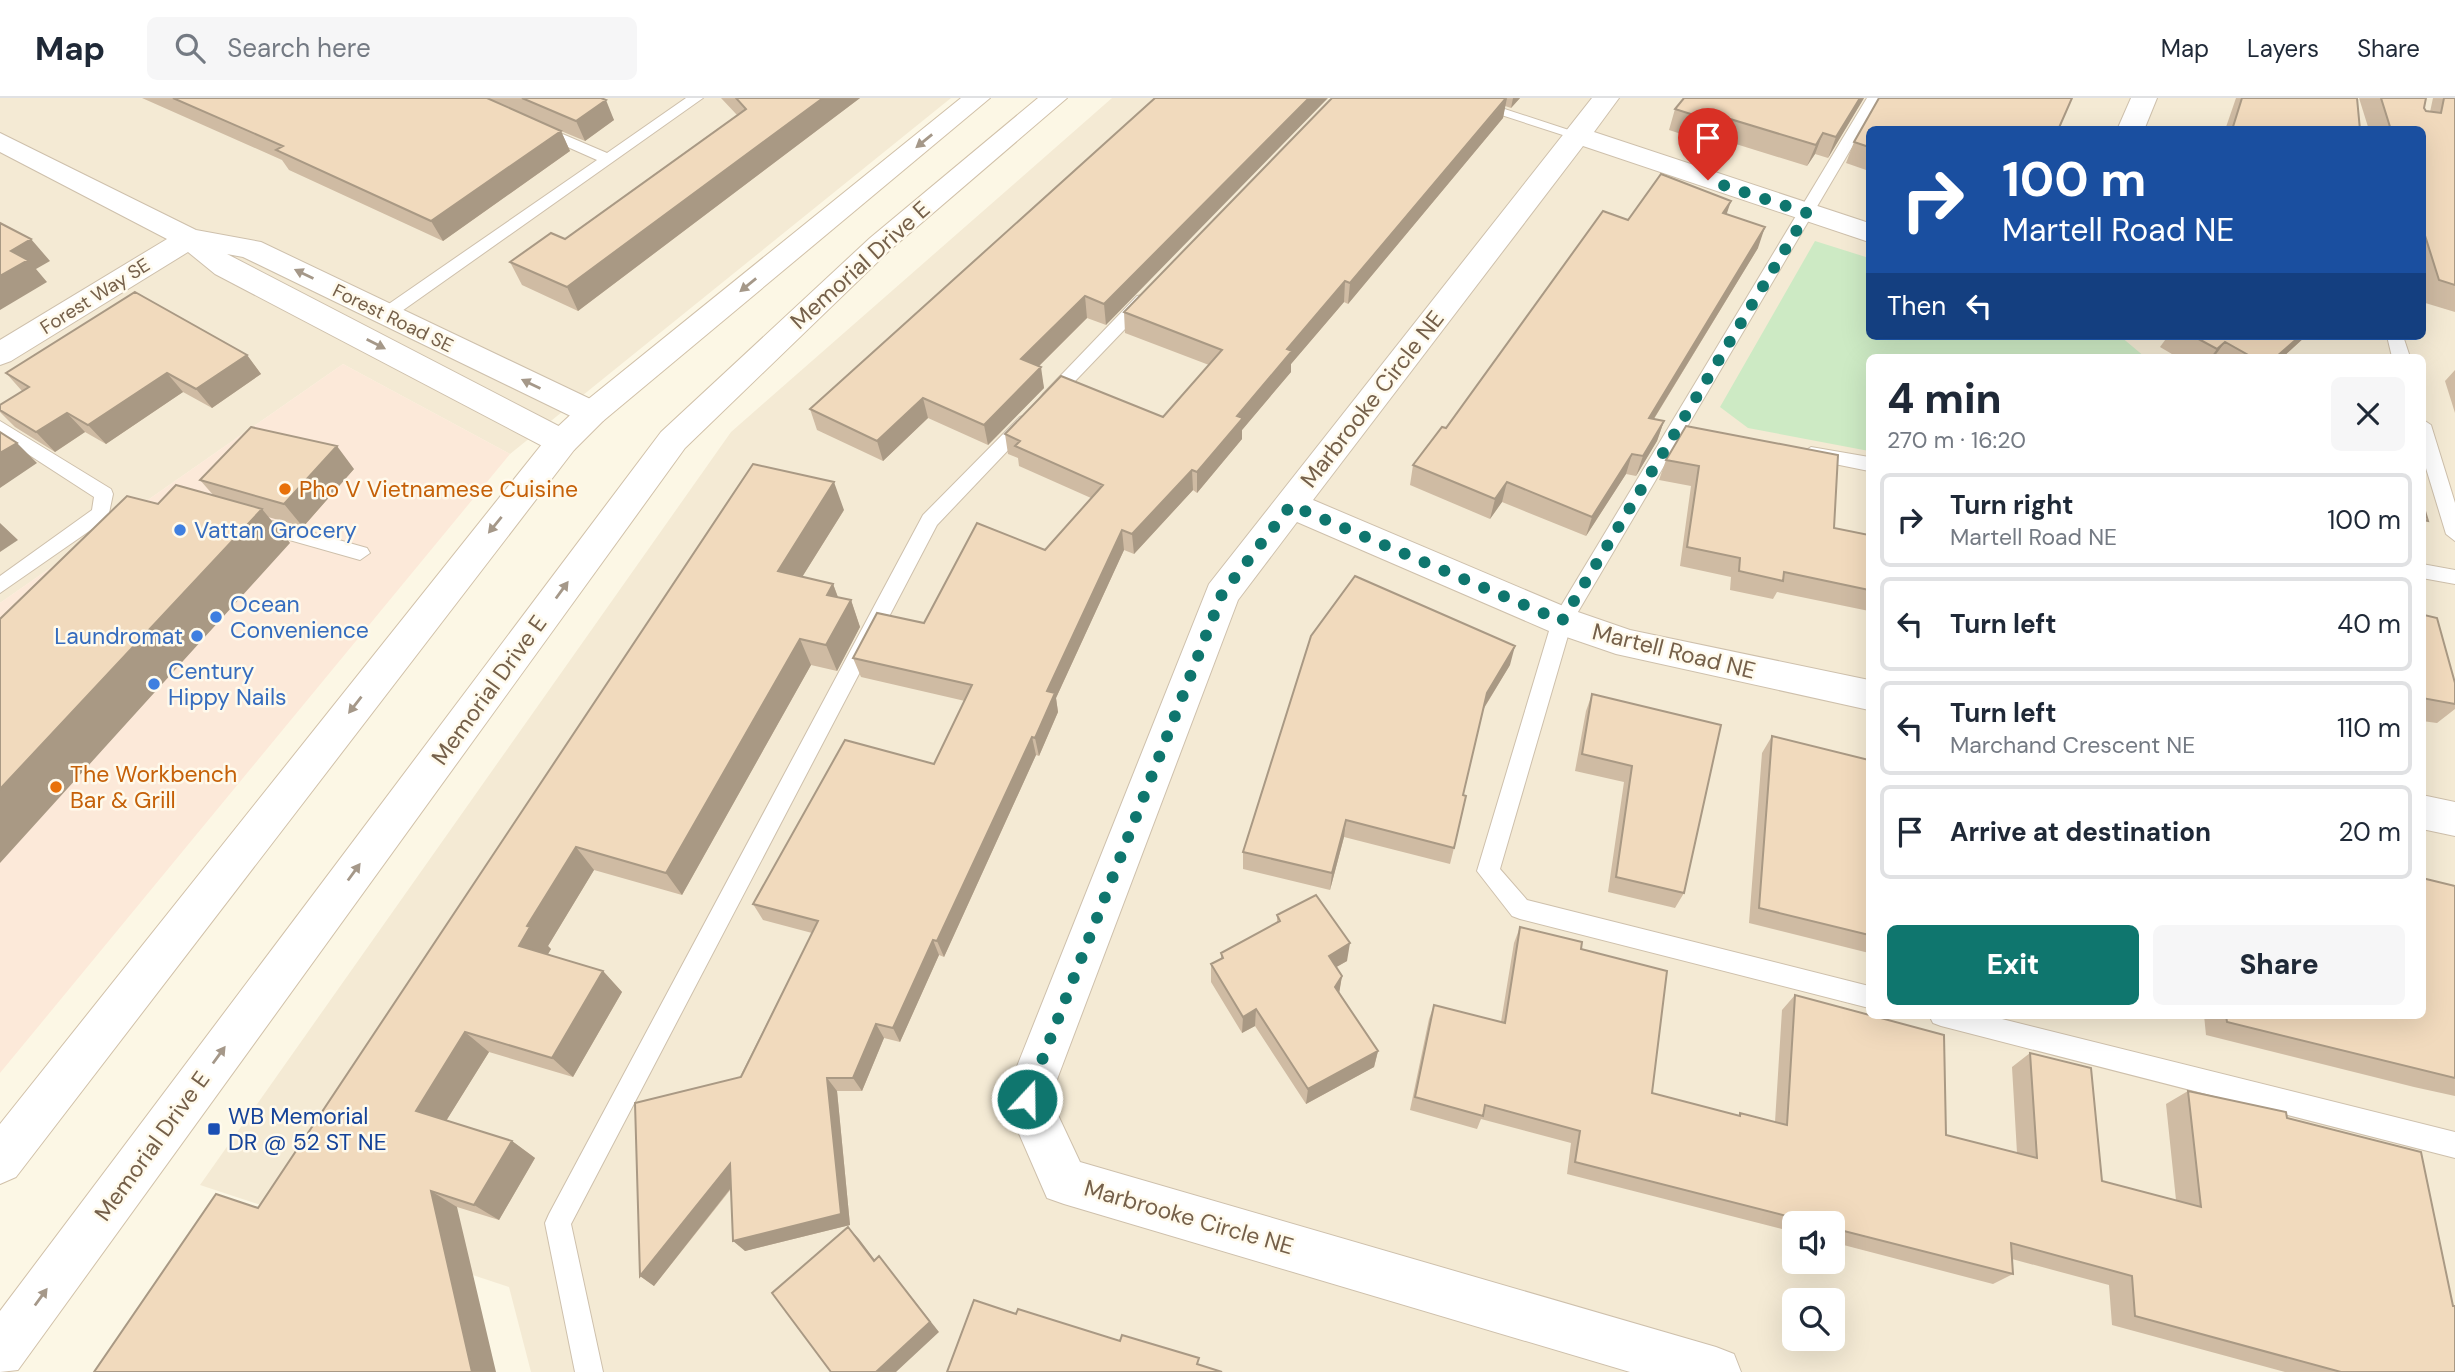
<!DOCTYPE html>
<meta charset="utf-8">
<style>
:root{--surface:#fff;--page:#f6f6f7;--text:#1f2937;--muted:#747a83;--line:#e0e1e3;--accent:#0f766e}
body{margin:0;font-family:"DM Sans",sans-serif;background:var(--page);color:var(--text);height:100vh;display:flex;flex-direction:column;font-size:26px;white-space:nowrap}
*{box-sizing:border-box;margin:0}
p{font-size:23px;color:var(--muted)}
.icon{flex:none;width:38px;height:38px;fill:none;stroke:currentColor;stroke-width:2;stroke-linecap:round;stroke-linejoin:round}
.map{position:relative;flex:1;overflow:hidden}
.drawer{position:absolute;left:1866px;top:256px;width:560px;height:665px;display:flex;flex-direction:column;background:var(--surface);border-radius:10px;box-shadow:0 7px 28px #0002}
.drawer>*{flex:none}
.guide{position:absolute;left:1866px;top:28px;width:560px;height:214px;border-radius:10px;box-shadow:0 7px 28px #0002;background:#1a4fa0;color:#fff;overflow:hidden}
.tools{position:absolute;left:1782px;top:1113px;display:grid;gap:14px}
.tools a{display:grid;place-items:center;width:63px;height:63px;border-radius:10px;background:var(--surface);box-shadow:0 7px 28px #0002;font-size:35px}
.pin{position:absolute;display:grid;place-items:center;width:60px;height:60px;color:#fff;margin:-72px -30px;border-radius:50% 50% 50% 0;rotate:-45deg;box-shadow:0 0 7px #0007}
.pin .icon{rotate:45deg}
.me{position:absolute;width:77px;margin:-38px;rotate:21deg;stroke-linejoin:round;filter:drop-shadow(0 0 5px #0008)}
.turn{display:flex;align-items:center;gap:24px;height:147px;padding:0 21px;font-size:32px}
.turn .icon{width:91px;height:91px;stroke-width:2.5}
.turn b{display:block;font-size:49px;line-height:60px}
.then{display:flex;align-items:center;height:66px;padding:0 21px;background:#0003;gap:14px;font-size:26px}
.round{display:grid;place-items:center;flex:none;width:74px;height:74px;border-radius:10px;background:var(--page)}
.headline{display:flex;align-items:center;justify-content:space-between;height:119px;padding:0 21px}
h1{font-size:42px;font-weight:800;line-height:52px}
.primary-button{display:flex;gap:14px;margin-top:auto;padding:14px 21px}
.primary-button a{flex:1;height:80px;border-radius:10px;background:var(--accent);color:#fff;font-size:28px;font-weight:800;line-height:80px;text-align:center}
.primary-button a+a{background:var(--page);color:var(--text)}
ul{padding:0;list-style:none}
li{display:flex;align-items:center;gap:21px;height:94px;margin:0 14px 10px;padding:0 7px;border:4px solid var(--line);border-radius:10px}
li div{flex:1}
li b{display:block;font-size:26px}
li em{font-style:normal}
header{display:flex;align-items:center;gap:42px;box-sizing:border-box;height:98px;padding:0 35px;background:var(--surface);border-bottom:2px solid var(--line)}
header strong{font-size:33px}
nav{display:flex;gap:38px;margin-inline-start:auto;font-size:24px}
.search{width:490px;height:63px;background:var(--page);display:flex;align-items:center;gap:18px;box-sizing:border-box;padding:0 24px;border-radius:10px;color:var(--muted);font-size:26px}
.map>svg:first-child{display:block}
</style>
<header>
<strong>Map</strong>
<div class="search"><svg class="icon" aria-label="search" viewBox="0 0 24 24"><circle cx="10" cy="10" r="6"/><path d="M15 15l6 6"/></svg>Search here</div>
<nav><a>Map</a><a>Layers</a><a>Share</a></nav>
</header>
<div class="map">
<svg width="2455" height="1274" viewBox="0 0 2455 1274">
<rect width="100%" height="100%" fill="#fcf7e5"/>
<!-- residential -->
<path fill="#f4ead4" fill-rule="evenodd" d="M0,0H951L510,356L343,266L0,505Z
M1112,0H2455V1274H531L509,1189L200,1087L731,334ZM1869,32H2422V238H1869ZM1869,259H2422V917H1869ZM1794,1125H1832V1164H1794ZM1794,1202H1832V1241H1794Z"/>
<!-- commercial -->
<path fill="#fce9d9" d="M343,266L510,356L0,975V505Z"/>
<!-- green -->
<path fill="#cdeac4" d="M1815,143L1869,160V238H2120L2145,259H1869V353L1748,330L1720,309Z"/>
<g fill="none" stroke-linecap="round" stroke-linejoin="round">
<!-- service casing -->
<g stroke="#cec0ac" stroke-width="2">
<path id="service" d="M686,0H703L392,220H380V212L597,62L536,35V29H546L607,55Z
M1449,0H1471L1584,37L1577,41L1572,40Z
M1867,0H1881L1572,524L1500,771L1527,802L1869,888V910L1520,821L1512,818L1477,773L1552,523Z
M1143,197L1151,202L1149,206L1055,304H1043L1040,300L1043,296L1137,198Z
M2387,238H2403L2410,259H2392Z
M1026,317L1032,319L1035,323L1032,327L937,427L571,1126L603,1274H575L545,1125L549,1116L923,417L1020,319Z
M2422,321L2431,327L2455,405V443L2446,436L2422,357Z
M0,323L111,391L113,396L108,420L0,495V478L92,412L94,399L0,338Z
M1811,349L1869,359V373L1805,360L1802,355Z
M254,418L367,450L370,455L360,462L247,430L245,425L247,420Z
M2422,466L2455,472V486L2422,480Z
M1929,917H1986L2455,1034V1060L1941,928L1933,925Z"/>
</g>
<!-- minor casing -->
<g stroke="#cec0ac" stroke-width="2">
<path id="minor" d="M1592,0H1619L1594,34L1869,125V144L1583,48L1313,402L1575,513L1630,532L1869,582V612L1616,556L1549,533L1297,424L1238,502L1050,1000L1080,1064L1716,1249L1734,1256L1741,1274H1630L1064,1106L1047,1100L1004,1001L1209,486Z
M2131,0H2157L2144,32H2117Z
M0,35L196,132L261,144L603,307L608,315L603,323L592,326L581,323L243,159L227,156L574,336L578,344L574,352L562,356L550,352L215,176L188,154L11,263L0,267V242L167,141L0,54Z
M2422,697L2455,704V738L2422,731Z"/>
</g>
<!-- secondary casing -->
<g stroke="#d1c1a9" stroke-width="2">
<path id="secondary" d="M961,0H990L603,323L574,352L16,1079L0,1086V1026L550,336L581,307Z
M1038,0H1067L890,152L685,350L18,1272L0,1274V1213L661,334L870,140Z"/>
</g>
<!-- service -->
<use href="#service" fill="#fff" fill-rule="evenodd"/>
<!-- minor -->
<use href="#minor" fill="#fff" fill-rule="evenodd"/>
<!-- secondary -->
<use href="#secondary" fill="#fff" fill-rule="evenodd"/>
</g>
<!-- wall -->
<path fill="#cfbba3" d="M142,0H601L614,22L585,43L561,33L570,53L443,143L289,72L282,62Z
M721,0H860L578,213L522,187L510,164L565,141L737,17Z
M1155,0L1106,227L1087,220L1039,268L1044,290L988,347L928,320L883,363L817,332L810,311Z
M1332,0H1520L1511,10L1505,8L1503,20L1348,206L1344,204L1291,266V274L1242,332V341L1197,395L1193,392L1134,456L1124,452L1056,600L1058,614L1039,658L1036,657L944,859L939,857L900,944L884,940L862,993H837L850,1127L745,1153L731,1091L654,1188L640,1178L812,835L763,822L753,806L934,666L965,603L861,579L853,560L924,525L1045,452L1091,400L1019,368L1018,360L1008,356L1005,336L1163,319L1209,267L1125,235L1124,214Z
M1684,0H1864L1828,60L1815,56L1807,68L1723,42L1718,48L1669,32L1675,11Z
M2236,0H2357L2360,32H2225Z
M2359,0H2426L2424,10L2426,13L2430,14L2433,0H2455V214L2422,204V32H2369Z
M1869,32V73L1846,65L1854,44Z
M1726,116L1758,150L1654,321L1664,323L1657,343L1636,378L1626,376L1586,438L1502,404L1490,421L1410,387L1413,367L1628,122Z
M2168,238H2306L2283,259H2177L2160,249Z
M247,257L261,276L212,310L183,294L106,346L85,334L55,354L15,329L0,314V307L22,293L6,275Z
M2455,272V315L2445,283Z
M1686,328L1834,430L1869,437V513L1777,494L1773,501L1730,492L1731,479L1680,468L1691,388L1659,382L1666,362Z
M354,371L303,429L268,419L290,445L158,406L214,398L200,382Z
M844,412L802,479L833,486L838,499L851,502L860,529L837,573L811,567L682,797L594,772L548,848L551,851L547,857L603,873L622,894L573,979L489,954L446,1023L512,1043L535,1060L499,1122L457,1109L258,1110Z
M2422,508L2424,517L2455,585V611L2437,625L2422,623Z
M1510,567L1483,612L1463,697L1454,750L1450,766L1344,739L1330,792L1243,771V754Z
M1592,596L1721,627L1684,795L1675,810L1608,794L1624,684L1575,673L1586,613Z
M1772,638L1869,662V855L1749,825L1762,655Z
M2455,788V998L2414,989L2206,937L2204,917H2422Z
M1277,817L1347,863L1336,869L1342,878L1339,894L1378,953L1374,969L1306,1006L1255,928L1242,935L1211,884V866L1221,861V855L1277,825Z
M1520,829L1581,851L1652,995L1738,1018L1740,1015L1775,1024L1782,912L1795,897L1946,1037L2017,1055L2012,969L2030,955L2102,1083L2176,1102L2166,1006L2188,993L2287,1020L2455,1274H2285L2112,1227L2109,1187L2012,1161L2013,1176L1993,1186L1832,1144V1125H1794V1134L1567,1076L1571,1045L1481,1021L1477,1031L1410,1012L1429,921L1434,907L1501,924L1514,845Z"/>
<!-- shaded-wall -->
<path fill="#a99984" d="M823,0H860L578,213L567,189Z
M1309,0H1328L1106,227L1104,206Z
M1507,0L1503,20L1348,206L1350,185Z
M1513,0H1520L1511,10Z
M1860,0H1864L1828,60L1836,39Z
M606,2L614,22L585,43L576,23Z
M1730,21L1723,42L1718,48L1725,27Z
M561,33L570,53L443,143L431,123Z
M1823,35L1815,56L1807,68L1816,47Z
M1731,103L1724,124L1723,115Z
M1765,129L1758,150L1642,340L1649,320Z
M31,141L50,163L36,171L47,184L0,212V178L11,153Z
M1345,183L1344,204L1291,266V274L1242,332V341L1197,395V374L1287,251Z
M1085,198L1087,220L1025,282L1021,261Z
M2300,238H2306L2283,259H2276Z
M2225,244L2214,259H2211L2217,251Z
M247,257L261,276L212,310L196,291Z
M1041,269L1044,290L988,347L984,327Z
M167,275L183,294L106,346L88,327Z
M923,300L928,320L883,363L877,343Z
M67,315L85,334L55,354L36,334Z
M1664,323L1657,343L1636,378L1643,358Z
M17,345L37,365L0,390V355Z
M337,348L354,371L303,429L284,406Z
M1632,356L1626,376L1586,438L1592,419Z
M1192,372L1193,392L1134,456L1132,436Z
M834,384L844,412L789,500L778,473Z
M1507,384L1502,404L1490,421L1495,401Z
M262,411L290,445L0,765V691Z
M0,425L18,442L0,454Z
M1122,432L1124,452L1056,600L1058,614L1039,658L1035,640L1047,593Z
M833,486L843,513L827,497Z
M851,502L860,529L837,573L826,547Z
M800,541L811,567L682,797L666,775Z
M1515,548L1510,567L1482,613L1487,595Z
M1032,639L1036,657L944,859L937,843Z
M1346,722L1344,739L1330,792L1332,775Z
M576,749L594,772L548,848L551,851L540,870L519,848L527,828Z
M933,842L939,857L900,944L893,930Z
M1350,845L1347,863L1326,875L1329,858Z
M603,873L622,894L573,979L552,960Z
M1342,878L1339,896L1335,889Z
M1256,911L1255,928L1242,935L1243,919Z
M876,926L884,940L862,993L853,980Z
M465,934L489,954L441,1031L416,1013Z
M1378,953L1374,969L1306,1006L1308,991Z
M827,980L837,993L850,1127L745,1153L733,1143Z
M512,1043L535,1060L499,1122L474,1107Z
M730,1066L741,1077L654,1188L640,1178Z
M431,1093L457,1109L496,1274H472Z
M848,1129L859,1141L884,1174L874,1163Z
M879,1158L939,1234L896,1274H876Z"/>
<!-- building -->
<path fill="#f1dabd" stroke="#a99984" stroke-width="2" d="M173,0H487L561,33L431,123L276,52L283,48Z
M522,0H601L606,2L576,23Z
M736,0H823L567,189L510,164L551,135L565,141L746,11Z
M1155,0H1309L1104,206L1085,198L1021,261L1041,269L984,327L923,300L877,343L810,311Z
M1332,0H1506L1350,185L1345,183L1287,251L1292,253L1237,318L1243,320L1197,374L1192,372L1132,436L1122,432L1047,593L1055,595L1035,640L1032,639L937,843L933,842L893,930L876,926L853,980H827L841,1116L733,1143L730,1066L640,1178L635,1005L741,979L818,823L753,806L845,642L934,666L972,587L853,560L877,515L924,525L977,425L1045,452L1103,387L1015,348L1020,343L1005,336L1061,278L1163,319L1222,252L1124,214Z
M1684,0H1860L1836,39L1823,35L1816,47L1730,21L1725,27L1675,11Z
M1879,0H2072L2058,32H1869V49L1854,44Z
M2242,0H2357L2360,32H2232Z
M2381,0H2426L2424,10L2426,13L2441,15L2444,0H2455V187L2439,182L2422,128V32H2391Z
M1661,76L1731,103L1723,115L1765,129L1649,320L1664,323L1643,358L1632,356L1592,419L1507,384L1495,401L1413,367L1442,329L1446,330L1603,113L1628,122Z
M0,125L31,141L11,153L28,162L0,178Z
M135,194L247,257L196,291L167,275L88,327L67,315L36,334L0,312V307L29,289L6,275Z
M2193,238H2300L2276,259H2252L2225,244L2217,251Z
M1686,328L1838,357L1834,430L1869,437V492L1784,474L1783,483L1739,473L1740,460L1687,449L1699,368L1666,362Z
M251,329L337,348L284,406L200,382Z
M0,334L17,345L0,355Z
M753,366L834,384L778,473L833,486L827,497L851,502L826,547L800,541L666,775L576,749L527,828L530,829L519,848L603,873L552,960L465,934L416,1013L512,1043L474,1107L431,1093L472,1274H94L216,1096L258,1110Z
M176,387L262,411L0,691V521L127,398L158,406Z
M2422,403L2428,423L2422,422Z
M1355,478L1515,548L1487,595L1463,697L1466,698L1454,750L1346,722L1332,775L1243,754L1311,538Z
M2422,508L2424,517L2437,520L2455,585V606L2422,600Z
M1592,596L1721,627L1684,795L1616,779L1632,668L1582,656Z
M1772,638L1869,662V837L1759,810Z
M2422,780L2455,788V980L2227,924L2226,917H2422Z
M1316,797L1350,845L1329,858L1342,878L1335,889L1378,953L1308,991L1256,911L1243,919L1211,866L1223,860L1221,855L1280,823L1277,817Z
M1520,829L1582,844L1581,851L1667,873L1652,995L1740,1018V1015L1787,1027L1795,897L1944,937L1946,1037L2037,1060L2030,955L2091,970L2102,1083L2201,1109L2188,993L2286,1014L2287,1020L2421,1054L2453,1208H2455V1274H2341L2135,1218L2132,1178L2011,1145L2013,1176L1832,1130V1125H1814L1575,1064L1580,1033L1485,1007L1483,1018L1415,999L1434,907L1505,925Z
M848,1129L874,1163L879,1158L930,1224L876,1274H831L772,1195Z
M974,1202L1016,1216L1018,1211L1120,1243L1122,1237L1199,1260L1197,1266L1222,1274H947Z"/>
<!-- one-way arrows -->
<defs><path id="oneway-solid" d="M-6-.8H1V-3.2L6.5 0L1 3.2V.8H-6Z" transform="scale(1.75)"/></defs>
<g fill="#a59889">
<use href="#oneway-solid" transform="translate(924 43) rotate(141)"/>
<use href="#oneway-solid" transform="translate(304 176) rotate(-154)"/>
<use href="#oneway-solid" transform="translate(748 187) rotate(141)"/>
<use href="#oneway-solid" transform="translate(376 246) rotate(27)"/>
<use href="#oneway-solid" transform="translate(531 286) rotate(-154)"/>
<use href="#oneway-solid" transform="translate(495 427) rotate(129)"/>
<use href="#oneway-solid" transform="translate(562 492) rotate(-54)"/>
<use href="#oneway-solid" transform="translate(355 607) rotate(128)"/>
<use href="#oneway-solid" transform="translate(354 774) rotate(-54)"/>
<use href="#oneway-solid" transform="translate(219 957) rotate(-54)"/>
<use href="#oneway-solid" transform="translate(41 1199) rotate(-54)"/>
</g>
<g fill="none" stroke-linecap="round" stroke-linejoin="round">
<!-- route -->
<path stroke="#0f766e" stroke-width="12" stroke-dasharray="0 21.6" d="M1027,1001L1222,496L1291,407L1562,523L1807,115L1708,82"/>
</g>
<!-- markers -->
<g fill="#e8710a" stroke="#fffaec" stroke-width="2.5">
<circle cx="285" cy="391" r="7"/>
<circle cx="56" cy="689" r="7"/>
</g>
<g fill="#3f7fe0" stroke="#fffaec" stroke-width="2.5">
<circle cx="180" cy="432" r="7"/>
<circle cx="216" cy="519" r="7"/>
<circle cx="197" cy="538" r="7"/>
<circle cx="154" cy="586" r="7"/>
</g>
<rect fill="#1a4fb4" stroke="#fffaec" stroke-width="2.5" x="207" y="1024" width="14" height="14" rx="3.5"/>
<g text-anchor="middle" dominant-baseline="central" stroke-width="5" stroke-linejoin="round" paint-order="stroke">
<!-- far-street labels -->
<g font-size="19" fill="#75604a" stroke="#fffaec">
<text transform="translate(95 198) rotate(-32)">Forest Way SE</text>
<text transform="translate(393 220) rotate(26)">Forest Road SE</text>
</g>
<!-- street labels -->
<g font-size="23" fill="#75604a" stroke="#fffaec">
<text transform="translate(860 167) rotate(-42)">Memorial Drive E</text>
<text transform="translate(1372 301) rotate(-52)">Marbrooke Circle NE</text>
<text transform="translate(1674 553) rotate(14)">Martell Road NE</text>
<text transform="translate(489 592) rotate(-54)">Memorial Drive E</text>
<text transform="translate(152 1048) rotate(-54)">Memorial Drive E</text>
<text transform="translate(1189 1119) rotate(16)">Marbrooke Circle NE</text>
</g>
<!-- food labels -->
<g font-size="23" fill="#c56008" stroke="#fffaec" text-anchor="start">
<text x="299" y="391">Pho V Vietnamese Cuisine</text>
<text x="70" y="676">The Workbench<tspan x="70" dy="26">Bar &amp; Grill</tspan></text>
</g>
<!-- shop labels -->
<g font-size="23" fill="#366cbe" stroke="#fffaec" text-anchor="start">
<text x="194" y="432">Vattan Grocery</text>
<text x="230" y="506">Ocean<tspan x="230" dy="26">Convenience</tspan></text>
<text x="183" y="538" text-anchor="end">Laundromat</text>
<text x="168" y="573">Century<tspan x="168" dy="26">Hippy Nails</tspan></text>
</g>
<!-- transit labels -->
<g font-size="23" fill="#164399" stroke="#fffaec" text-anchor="start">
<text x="228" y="1018">WB Memorial<tspan x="228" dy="26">DR @ 52 ST NE</tspan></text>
</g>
</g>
</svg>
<div class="tools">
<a><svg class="icon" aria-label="sound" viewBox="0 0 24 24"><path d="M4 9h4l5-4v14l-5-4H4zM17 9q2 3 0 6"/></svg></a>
<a><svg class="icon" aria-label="search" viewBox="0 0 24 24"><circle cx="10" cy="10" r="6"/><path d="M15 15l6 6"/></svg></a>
</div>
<div class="pin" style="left:1708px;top:82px;background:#d93025"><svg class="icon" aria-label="arrive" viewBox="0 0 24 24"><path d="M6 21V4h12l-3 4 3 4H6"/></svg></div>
<svg class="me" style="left:1027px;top:1001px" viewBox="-20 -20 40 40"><circle r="17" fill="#0f766e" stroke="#fff" stroke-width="3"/><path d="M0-11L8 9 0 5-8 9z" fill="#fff"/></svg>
<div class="guide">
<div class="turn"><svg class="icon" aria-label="right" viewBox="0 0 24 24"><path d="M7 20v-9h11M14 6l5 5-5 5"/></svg><div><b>100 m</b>Martell Road NE</div></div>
<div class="then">Then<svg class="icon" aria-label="left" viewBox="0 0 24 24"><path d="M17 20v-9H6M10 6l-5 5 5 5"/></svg></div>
</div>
<section class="drawer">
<div class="headline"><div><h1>4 min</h1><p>270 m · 16:20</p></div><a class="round"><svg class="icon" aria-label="close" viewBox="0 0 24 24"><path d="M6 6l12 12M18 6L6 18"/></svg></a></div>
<ul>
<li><svg class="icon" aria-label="right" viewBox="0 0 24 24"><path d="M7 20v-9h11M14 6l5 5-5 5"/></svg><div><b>Turn right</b><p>Martell Road NE</p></div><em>100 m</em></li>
<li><svg class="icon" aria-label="left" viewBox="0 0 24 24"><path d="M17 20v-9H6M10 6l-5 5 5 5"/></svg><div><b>Turn left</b></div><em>40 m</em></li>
<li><svg class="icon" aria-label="left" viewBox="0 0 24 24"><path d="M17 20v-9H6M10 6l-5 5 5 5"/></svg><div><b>Turn left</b><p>Marchand Crescent NE</p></div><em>110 m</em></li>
<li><svg class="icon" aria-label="arrive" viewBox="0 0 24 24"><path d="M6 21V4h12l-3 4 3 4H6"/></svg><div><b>Arrive at destination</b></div><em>20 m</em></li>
</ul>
<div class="primary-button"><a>Exit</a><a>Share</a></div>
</section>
</div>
